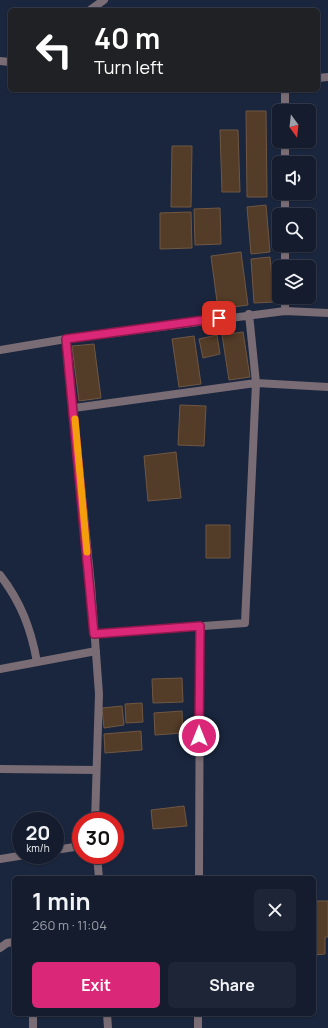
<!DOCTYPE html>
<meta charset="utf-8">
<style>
:root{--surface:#141c2e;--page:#1d2536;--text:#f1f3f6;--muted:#9da1aa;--line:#333a4a;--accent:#db2777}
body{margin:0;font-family:Manrope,sans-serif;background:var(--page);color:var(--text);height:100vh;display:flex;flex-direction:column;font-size:15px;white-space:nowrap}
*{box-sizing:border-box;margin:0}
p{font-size:13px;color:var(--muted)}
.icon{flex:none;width:22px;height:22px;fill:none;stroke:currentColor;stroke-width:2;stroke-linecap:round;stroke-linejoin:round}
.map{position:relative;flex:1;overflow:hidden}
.panel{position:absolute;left:12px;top:876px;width:304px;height:140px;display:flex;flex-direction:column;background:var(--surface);border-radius:6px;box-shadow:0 1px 3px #0004,0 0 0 1px var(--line)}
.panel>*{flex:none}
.banner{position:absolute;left:8px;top:8px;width:312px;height:84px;border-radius:6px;box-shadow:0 1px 3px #0004,0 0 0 1px var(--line);background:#202124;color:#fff;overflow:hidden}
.needle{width:26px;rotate:165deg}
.controls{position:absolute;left:272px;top:104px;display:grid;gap:8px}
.controls a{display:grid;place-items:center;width:44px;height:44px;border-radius:6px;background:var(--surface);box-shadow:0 1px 3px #0004,0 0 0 1px var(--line);font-size:20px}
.speed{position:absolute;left:12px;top:812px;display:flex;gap:8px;font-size:20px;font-weight:700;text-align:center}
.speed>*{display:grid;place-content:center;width:52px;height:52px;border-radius:50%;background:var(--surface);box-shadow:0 1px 3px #0004,0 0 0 1px var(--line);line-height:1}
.speed small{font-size:10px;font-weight:400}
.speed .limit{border:6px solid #d22;background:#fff;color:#111}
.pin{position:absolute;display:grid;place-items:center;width:34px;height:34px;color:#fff;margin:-17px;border-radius:8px;box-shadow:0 2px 6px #0006}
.me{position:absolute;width:44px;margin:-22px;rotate:0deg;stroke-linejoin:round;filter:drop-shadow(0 0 3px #0008)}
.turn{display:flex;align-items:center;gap:14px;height:84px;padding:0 20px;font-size:18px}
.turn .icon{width:52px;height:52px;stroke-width:2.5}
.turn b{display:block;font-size:28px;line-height:34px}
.round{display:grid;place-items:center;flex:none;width:42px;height:42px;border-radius:6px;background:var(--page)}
.head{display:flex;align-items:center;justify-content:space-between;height:68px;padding:0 20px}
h1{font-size:24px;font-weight:700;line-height:30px}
.button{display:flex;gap:8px;margin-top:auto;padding:8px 20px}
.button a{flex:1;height:46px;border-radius:6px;background:var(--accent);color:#fff;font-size:16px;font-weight:700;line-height:46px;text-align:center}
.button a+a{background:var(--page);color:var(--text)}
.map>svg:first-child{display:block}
</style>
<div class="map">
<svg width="328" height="1028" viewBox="0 0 328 1028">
<rect width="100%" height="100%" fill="#1a263d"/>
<!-- building -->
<path fill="#533c28" stroke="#705742" d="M246,111H266L267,197H247Z
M220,130H238L240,192H222Z
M172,146H192L191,207H171Z
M266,205L270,252L251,254L247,207Z
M220,208L221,244L195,245L194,209Z
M191,212L192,248L160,249V213Z
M241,252L248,305L218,309L211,256Z
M270,257L274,302L254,303L251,259Z
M243,332L250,377L229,380L222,335Z
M217,335L220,354L203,358L199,339Z
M194,336L201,384L179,387L172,339Z
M94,344L101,398L79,401L72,346Z
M180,405L206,406L204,446L178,445Z
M176,452L181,498L148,501L144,456Z
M206,525H230V558H206Z
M182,678L183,702L153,703L152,679Z
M142,703L143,722L126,723L125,704Z
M122,706L124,725L104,728L102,708Z
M182,711L183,733L155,735L154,713Z
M141,731L142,750L105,753L104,734Z
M184,806L187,826L153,829L151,810Z
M314,901H328V937H325V954L314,955Z"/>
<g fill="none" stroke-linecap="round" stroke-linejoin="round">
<!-- minor -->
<path stroke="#796c74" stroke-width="8" d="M90,10L104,0
M285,111V90
M285,163V141
M285,215V193
M285,267V245
M285,311L328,313
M66,339L91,585L99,694L95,821
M0,350L66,339L285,311V297
M74,408L256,383L328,387
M0,575C21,602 31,629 37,662
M94,634L245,623L256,383L249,314
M0,669L96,651
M0,769L96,770
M55,850L81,846
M97,855L99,878
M0,859L25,855
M199,878L200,626
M0,948L7,943L14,942
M33,1014V1028
M107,1014L108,1028
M198,1028V1014"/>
<!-- tertiary -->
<path stroke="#796c74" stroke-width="8" d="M0,61L10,62
M318,78L328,77"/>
</g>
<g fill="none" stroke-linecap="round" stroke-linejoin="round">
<!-- route casing -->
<g stroke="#8e194d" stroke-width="10">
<path id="route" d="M199,736L200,626L94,634L66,339L219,318"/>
</g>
<!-- route -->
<use href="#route" stroke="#db2777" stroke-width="7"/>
<!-- slow -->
<path stroke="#f59e0b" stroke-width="7" d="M75,419L87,552"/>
</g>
</svg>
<div class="controls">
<a><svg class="needle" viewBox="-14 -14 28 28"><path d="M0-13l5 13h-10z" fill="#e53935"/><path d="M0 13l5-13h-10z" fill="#9da1aa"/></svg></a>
<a><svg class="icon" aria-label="sound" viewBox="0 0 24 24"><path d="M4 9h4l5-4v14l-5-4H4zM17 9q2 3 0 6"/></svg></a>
<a><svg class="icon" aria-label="search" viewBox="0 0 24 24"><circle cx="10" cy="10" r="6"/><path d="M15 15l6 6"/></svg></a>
<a><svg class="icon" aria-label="layers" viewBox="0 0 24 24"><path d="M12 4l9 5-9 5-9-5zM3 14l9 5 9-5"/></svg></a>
</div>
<div class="speed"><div>20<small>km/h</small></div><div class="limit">30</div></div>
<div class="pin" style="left:219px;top:318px;background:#d93025"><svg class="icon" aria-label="arrive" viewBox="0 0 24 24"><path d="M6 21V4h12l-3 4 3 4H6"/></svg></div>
<svg class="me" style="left:199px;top:736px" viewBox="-20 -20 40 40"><circle r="17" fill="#db2777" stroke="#fff" stroke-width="3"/><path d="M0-11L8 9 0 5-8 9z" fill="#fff"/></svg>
<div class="banner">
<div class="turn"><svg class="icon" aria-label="left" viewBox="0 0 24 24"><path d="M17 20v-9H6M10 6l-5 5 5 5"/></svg><div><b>40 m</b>Turn left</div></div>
</div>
<section class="panel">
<div class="head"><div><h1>1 min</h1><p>260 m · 11:04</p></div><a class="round"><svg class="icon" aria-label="close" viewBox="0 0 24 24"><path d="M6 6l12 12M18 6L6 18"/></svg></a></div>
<div class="button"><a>Exit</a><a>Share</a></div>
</section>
</div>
